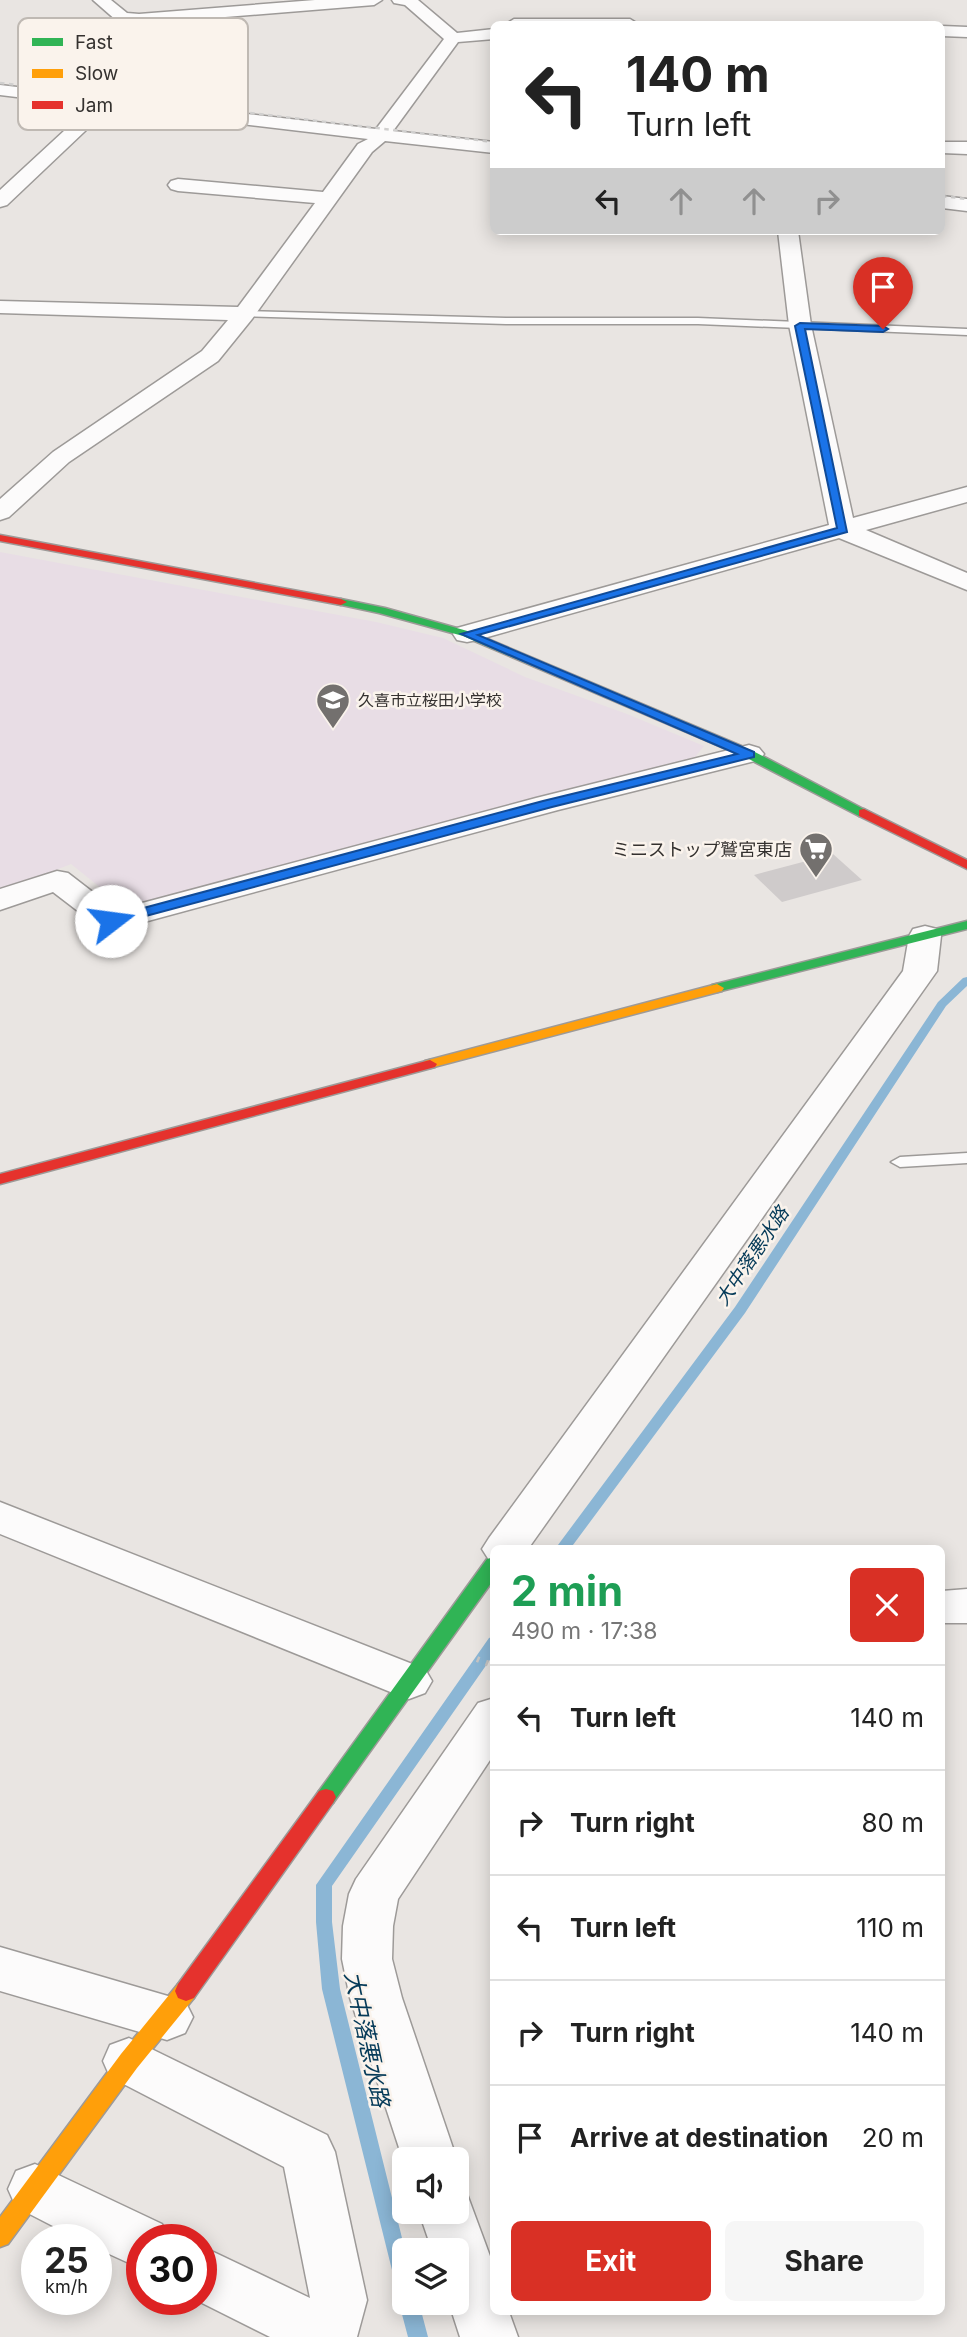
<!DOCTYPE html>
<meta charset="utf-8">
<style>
:root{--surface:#fff;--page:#f6f6f6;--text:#222;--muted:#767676;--line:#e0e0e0;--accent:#d93025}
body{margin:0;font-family:Inter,"Noto Sans JP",sans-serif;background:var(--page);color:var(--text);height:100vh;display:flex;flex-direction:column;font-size:26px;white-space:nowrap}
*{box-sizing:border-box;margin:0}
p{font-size:23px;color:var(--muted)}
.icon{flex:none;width:38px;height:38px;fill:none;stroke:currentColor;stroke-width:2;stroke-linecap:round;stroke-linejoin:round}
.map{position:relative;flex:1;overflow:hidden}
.side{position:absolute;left:490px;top:1545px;width:455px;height:770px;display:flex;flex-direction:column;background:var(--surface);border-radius:10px;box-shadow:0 4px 18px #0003}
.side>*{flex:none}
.banner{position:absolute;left:490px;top:21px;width:455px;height:214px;border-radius:10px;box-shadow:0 4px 18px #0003;background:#fff;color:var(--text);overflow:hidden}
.controls{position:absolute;left:392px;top:2147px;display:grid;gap:14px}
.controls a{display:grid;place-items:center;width:77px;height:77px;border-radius:10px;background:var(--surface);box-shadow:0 4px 18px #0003;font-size:35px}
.speed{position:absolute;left:21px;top:2224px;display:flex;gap:14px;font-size:35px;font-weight:700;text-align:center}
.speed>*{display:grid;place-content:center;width:91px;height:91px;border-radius:50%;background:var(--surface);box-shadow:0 4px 18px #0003;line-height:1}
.speed small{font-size:18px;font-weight:400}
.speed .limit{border:10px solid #d22;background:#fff;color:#111}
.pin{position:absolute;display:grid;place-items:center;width:60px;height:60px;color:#fff;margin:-72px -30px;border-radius:50% 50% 50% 0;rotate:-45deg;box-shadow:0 0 7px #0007}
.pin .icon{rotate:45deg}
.me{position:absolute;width:77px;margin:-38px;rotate:75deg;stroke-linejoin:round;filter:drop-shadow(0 0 5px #0008)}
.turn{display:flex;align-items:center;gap:24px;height:147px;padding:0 21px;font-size:32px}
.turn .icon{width:91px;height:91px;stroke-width:2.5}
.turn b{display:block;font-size:49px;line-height:60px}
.lanes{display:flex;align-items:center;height:66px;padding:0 21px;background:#0003;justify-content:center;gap:35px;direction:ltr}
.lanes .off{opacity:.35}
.round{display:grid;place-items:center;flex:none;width:74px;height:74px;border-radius:10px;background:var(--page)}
.head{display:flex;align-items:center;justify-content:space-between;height:119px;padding:0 21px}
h1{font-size:42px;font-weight:700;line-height:52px;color:#1e9e55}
.button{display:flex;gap:14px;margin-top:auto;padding:14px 21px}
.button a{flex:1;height:80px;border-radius:10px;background:var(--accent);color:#fff;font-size:28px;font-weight:700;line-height:80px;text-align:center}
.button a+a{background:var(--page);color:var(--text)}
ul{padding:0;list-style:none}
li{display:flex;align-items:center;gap:21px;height:105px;padding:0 21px;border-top:2px solid var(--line)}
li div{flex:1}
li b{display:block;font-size:26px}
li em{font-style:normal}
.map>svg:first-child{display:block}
</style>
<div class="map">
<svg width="967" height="2337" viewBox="0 0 967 2337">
<rect width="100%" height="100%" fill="#e9e5e2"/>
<!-- education -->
<path fill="#e8dde5" d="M0,552L376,622L443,638L525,677L627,714L704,746L695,757L139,903L117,901L71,864L0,892Z"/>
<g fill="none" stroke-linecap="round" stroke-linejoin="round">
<!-- stream -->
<path fill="#8bb6d5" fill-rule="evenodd" d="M967,977V986L946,1006L745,1313L570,1549H555L735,1307L938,1002L963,978Z
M494,1636V1654L332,1886V1922L340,1989L405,2250L404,2291L397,2288L395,2282L322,1989L316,1922V1885L489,1638Z
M404,2296V2303H419L428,2337H408L399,2303Z"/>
</g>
<!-- building -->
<path fill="#cfcbcb" d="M833,854L862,880L782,902L754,875Z"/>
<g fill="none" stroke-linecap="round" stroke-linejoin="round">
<!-- lane casing -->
<g stroke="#9d9a98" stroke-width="3">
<path id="lane" d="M244,311L506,318H698L967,329V335L698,324H506L240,316L239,314Z
M967,1153V1163L900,1167L891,1162L900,1157Z"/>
</g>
<!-- street casing -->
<g stroke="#9d9a98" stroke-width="3">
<path id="street" d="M93,0H111L127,13L139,14L315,0H382L374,5L139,24L117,21Z
M392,0H418L457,33L494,29V39L458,42L393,131L494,142V153L385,141L372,152L252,319L218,361L69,462L9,517L0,520V499L53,452L202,351L228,320L0,313V301L238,307L315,203L178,191L171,189L168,185L171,181L178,179L323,192L358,144L368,139L104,108L103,114L7,205L0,207V190L91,106L0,95V85L376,129L444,39L405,5L394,3Z
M514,19H630L638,24H506Z
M942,26L967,27V37L942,36Z
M942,142H967V154L942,153Z
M942,196L967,199V211L942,208Z
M778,231H798L811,325L853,518L967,487V502L866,530L967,573V590L839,538L477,640L467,642L457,640L453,634L457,628L829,525L789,325Z
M749,745L759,748L764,754L759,760L558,810L111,931L100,928L53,892L0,910V889L57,871L68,873L116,910L536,798Z
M925,926L937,929L941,936L937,971L528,1549H494V1562L489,1560L482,1549L489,1538L903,971L909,936L913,929Z
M0,1502L425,1669L432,1681L425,1693L409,1699L393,1693L0,1534Z
M967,1589V1623H942V1591Z
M494,1698V1754L398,1899L393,1926L392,1959L402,1998L457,2160H404V2163L350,1998L342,1959L343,1926L349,1894L356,1879L478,1703Z
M0,1947L185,2001L193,2017L185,2033L167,2040L0,1991Z
M129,2038L327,2135L335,2152L367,2300L357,2337H270L196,2300H201V2246L310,2298L284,2167L110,2077L103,2061L110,2045Z
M35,2164L162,2224L169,2240H142V2269L96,2248V2240H80L16,2207L8,2189L16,2171Z
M457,2190L467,2194L494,2267V2312H509L518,2337H460L449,2303H457V2250H432L419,2212H457Z"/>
</g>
<!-- fast casing -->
<g stroke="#9d9a98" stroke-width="3">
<path id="fast" d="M341,599L385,608L471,632L753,751L871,813L869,816H859L745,757L463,636L379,613L337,604V600Z
M967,921V929L717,992L710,988L712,985Z
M494,1557V1579L333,1803L326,1805L319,1803L316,1797L319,1791L487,1559Z"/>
</g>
<!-- slow casing -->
<g stroke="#9d9a98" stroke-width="3">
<path id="slow" d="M717,984L724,988L722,991L430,1068L423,1064L425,1061Z
M186,1981L194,1984L197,1991L194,1998L137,2068L8,2244L0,2247V2217L121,2054L178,1984Z"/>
</g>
<!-- jam casing -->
<g stroke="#9d9a98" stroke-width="3">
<path id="jam" d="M0,535L341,599L347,602L341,605L0,541Z
M864,809L967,860V869L859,816V810Z
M430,1060L437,1064L435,1067L0,1184V1174Z
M326,1789L333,1791L336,1797L333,1803L194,1998L186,2001L178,1998L175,1991L178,1984L319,1791Z"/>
</g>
<!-- path -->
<path stroke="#c8c6c4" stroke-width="6" stroke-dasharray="2.5 7" stroke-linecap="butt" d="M477,1659L494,1666"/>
<!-- lane -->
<use href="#lane" fill="#fcfbfb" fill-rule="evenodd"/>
<!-- street -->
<use href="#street" fill="#fcfbfb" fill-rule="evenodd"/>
<!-- fast -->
<use href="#fast" fill="#30b455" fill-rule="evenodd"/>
<!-- slow -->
<use href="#slow" fill="#ff9f0a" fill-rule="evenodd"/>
<!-- jam -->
<use href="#jam" fill="#e5322d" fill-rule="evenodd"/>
<!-- rail -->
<path stroke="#d0cfce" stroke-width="2.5" stroke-dasharray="4.5 4.5" stroke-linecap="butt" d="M0,83L494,142
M942,196L967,199"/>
</g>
<!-- route -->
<path fill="#1a73e8" stroke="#114b97" stroke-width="2" d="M800,323L883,326L888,329L883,332L805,329L847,532L478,635L754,752V757L552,807L116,924H106V918L543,801L737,754L461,634L837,528L795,326Z"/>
<!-- icons -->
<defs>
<g id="school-pin" transform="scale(1.75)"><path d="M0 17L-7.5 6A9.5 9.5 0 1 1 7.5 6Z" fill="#73706e" stroke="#faf3ec"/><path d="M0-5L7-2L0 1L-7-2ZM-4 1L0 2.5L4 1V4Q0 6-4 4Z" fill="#fff"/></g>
<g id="supermarket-pin" transform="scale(1.75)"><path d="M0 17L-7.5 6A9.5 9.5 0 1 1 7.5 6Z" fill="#73706e" stroke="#faf3ec"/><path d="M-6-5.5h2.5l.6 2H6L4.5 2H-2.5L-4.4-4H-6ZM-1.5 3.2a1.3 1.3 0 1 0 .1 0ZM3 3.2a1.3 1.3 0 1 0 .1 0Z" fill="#fff"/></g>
</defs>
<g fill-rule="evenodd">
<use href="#school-pin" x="333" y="700"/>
<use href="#supermarket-pin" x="816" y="849"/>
</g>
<g text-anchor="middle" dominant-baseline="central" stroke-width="5" stroke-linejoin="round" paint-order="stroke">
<!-- far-poi labels -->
<g font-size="16" fill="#34312f" stroke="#faf3ec" text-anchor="start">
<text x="358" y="700">久喜市立桜田小学校</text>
</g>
<!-- poi labels -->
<g font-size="18" fill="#34312f" stroke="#faf3ec" text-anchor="end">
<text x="792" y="849">ミニストップ鷲宮東店</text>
</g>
<!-- water labels -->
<g font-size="19" font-style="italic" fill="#053a58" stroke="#faf3ec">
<text transform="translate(752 1256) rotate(-56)">大中落悪水路</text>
</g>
<!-- near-water labels -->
<g font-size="23" font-style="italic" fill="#053a58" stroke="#faf3ec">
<text transform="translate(367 2039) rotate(78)">大中落悪水路</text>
</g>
</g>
<!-- legend -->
<rect x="18" y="18" width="230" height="112" rx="10" fill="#faf3ec" stroke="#bfb9b3" stroke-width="2"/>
<rect x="32" y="38" width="31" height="8" fill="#30b455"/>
<rect x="32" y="69" width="31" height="9" fill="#ff9f0a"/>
<rect x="32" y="101" width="31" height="8" fill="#e5322d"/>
<g font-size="19" fill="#34312f">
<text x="75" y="49">Fast</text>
<text x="75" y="80">Slow</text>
<text x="75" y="112">Jam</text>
</g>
</svg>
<div class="controls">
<a><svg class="icon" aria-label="sound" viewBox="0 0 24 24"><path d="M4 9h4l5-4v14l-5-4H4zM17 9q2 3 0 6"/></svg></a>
<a><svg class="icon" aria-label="layers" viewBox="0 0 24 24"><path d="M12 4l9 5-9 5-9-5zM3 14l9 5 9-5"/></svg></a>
</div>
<div class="speed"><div>25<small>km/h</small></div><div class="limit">30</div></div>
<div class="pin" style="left:883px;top:329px;background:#d93025"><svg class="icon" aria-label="arrive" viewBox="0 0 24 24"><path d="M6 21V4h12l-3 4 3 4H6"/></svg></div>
<svg class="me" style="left:111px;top:921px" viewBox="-20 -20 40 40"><circle r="19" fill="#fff"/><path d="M0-13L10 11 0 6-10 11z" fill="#1a73e8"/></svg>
<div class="banner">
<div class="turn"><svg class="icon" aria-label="left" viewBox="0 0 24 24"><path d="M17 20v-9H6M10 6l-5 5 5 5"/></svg><div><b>140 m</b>Turn left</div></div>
<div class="lanes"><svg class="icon" aria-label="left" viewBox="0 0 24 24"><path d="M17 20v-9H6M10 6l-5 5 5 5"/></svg><svg class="icon off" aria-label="ahead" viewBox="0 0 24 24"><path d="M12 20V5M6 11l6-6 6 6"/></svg><svg class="icon off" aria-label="ahead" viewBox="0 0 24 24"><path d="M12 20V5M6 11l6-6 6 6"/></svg><svg class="icon off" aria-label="right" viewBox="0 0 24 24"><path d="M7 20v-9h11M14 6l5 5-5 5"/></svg></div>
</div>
<section class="side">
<div class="head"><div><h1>2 min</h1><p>490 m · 17:38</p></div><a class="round" style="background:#d93025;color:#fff"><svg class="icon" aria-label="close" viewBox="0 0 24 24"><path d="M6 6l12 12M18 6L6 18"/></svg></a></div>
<ul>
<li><svg class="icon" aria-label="left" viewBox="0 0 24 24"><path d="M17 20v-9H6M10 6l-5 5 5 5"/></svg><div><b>Turn left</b></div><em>140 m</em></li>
<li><svg class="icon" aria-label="right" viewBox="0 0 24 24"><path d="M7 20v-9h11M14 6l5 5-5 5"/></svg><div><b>Turn right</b></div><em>80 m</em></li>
<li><svg class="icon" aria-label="left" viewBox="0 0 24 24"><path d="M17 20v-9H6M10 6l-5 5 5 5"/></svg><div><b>Turn left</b></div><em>110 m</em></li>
<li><svg class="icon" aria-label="right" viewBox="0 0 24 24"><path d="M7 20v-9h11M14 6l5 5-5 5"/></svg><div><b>Turn right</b></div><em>140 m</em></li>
<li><svg class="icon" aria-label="arrive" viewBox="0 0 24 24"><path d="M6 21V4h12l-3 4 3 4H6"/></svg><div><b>Arrive at destination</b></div><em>20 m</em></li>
</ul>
<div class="button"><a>Exit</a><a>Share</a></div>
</section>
</div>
